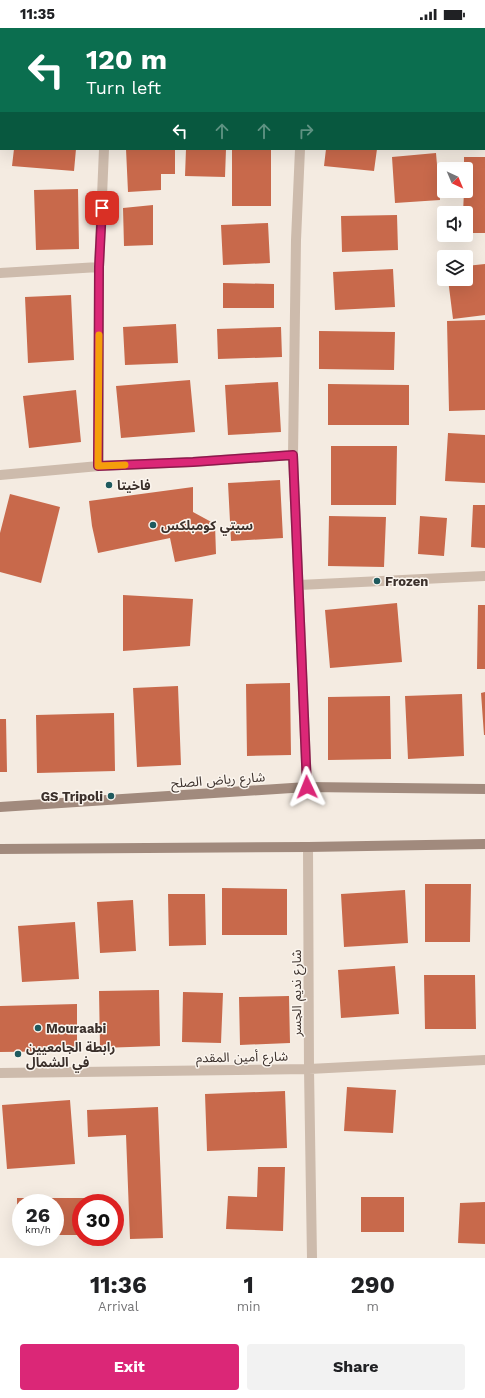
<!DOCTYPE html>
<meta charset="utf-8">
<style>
:root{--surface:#fff;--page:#f2f2f2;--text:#202124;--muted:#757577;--accent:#db2777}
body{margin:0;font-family:"Work Sans","Noto Sans Arabic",sans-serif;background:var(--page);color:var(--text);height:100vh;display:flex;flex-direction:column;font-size:15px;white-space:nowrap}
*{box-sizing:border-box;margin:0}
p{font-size:13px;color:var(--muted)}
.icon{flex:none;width:22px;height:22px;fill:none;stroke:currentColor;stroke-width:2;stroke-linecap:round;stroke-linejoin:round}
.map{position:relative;height:1230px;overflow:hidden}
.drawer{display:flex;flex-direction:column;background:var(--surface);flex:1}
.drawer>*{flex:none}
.guide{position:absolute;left:0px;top:0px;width:485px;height:122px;box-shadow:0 4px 16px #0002;background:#0b6e4f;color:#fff;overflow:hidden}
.needle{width:26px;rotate:136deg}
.controls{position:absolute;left:437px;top:134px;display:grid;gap:8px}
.controls a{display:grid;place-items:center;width:36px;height:36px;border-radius:4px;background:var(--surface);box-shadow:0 4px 16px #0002;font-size:20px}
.speed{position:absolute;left:12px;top:1166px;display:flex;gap:8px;font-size:20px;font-weight:700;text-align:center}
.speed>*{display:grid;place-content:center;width:52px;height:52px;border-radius:50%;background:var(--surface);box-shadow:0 4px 16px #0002;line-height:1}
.speed small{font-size:10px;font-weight:400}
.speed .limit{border:6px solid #d22;background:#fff;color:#111}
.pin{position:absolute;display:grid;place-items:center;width:34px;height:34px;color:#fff;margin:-17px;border-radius:8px;box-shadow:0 2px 6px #0006}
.me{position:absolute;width:44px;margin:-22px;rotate:358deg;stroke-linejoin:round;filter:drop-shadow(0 0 3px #0008)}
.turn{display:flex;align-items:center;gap:14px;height:84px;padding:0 20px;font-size:18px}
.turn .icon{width:52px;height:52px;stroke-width:2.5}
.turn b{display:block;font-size:28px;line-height:34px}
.lanes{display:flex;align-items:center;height:38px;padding:0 20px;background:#0003;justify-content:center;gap:20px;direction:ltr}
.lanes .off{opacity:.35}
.eta{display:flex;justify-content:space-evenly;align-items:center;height:68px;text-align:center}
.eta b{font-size:24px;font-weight:700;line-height:28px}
.button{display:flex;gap:8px;margin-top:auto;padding:8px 20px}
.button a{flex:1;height:46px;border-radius:4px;background:var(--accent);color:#fff;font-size:16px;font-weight:700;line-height:46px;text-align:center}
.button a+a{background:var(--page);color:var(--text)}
.status{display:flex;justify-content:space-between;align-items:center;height:28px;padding:0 20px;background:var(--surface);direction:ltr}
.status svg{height:11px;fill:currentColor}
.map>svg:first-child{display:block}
</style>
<div class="status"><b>11:35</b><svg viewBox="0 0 49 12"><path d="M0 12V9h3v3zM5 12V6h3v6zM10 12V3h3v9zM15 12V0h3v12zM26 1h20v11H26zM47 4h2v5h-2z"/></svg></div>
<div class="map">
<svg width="485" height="1230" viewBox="0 0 485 1230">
<rect width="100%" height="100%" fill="#f4ebe1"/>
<!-- building -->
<path fill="#c8694b" d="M14,121H76L74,143L12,138Z
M126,121H175V146H161V162L128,164Z
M186,121H226L225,149L185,148Z
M232,121H271V178H232Z
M326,121H377L374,143L324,138Z
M436,125L440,172L395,175L392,129Z
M464,129H485V205H466V185H463L464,163H466V141H464Z
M78,161L79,221L36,222L34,162Z
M153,177V217L124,218L123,180Z
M397,187L398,222L342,224L341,188Z
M268,195L270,235L223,237L221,197Z
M485,236V287L453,291L448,251H466V238Z
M393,241L395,279L335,282L333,244Z
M223,255L274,256V280H223Z
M71,267L74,332L28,335L25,269Z
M485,292V382L449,383L447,293Z
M176,296L178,335L125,337L123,299Z
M281,299L282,329L218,331L217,301Z
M319,303L395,304L394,342L319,341Z
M190,352L195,404L121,410L116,358Z
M278,354L281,404L228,407L225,357Z
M328,356L409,357V397H328Z
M76,362L81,414L29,420L23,368Z
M448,405L485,407V455L445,453Z
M331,418H397L396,477H331Z
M280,452L283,510L231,513L228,455Z
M193,459V484L215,496L216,526L175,534L170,510L98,525L92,498L89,473Z
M10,466L60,479L41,555L0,544V505Z
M473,477H485V520L471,519Z
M329,488L386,489L384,539L328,538Z
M420,488L447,490L444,528L418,526Z
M123,567L193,571L190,618L123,623Z
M397,575L402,634L330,640L325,582Z
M478,577H485V641H477Z
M290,655L291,727L247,728L246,656Z
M178,658L181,737L137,739L133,660Z
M485,664V707H484L481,665Z
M462,666L464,728L408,731L405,668Z
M390,668L391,731L328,732V669Z
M114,685L115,743L37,745L36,687Z
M0,691H6L7,744H0Z
M425,856H471L470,914H425Z
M222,860L287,861V907H222Z
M405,862L408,915L344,919L341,866Z
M168,866H205L206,917L169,918Z
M133,872L136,923L100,925L97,874Z
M75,894L79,951L22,954L18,898Z
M395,938L399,986L341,990L338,942Z
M424,947H475L476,1001H425Z
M159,962L160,1018L100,1020L99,963Z
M183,964L223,965L221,1015L182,1014Z
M289,968L290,1015L240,1017L239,969Z
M77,976V1023L0,1024V978Z
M347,1059L396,1062L393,1105L344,1103Z
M285,1063L287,1120L207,1123L205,1066Z
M70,1072L75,1136L7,1141L2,1077Z
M158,1079L163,1210L130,1211L126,1107L88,1109L87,1082Z
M258,1139H285L283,1203L226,1201L228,1168L257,1169Z
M361,1169H404V1204H361Z
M17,1170H95V1175H81V1207H55V1175H21V1207H17Z
M485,1174V1216L458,1215L460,1175Z"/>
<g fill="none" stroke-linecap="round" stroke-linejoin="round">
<!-- street -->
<path stroke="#cdbbac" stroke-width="10" d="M302,1V0
M0,57H1
M300,121L296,212L293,427L307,759
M0,245L99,239
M99,438V239L104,121
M0,447L99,438L193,434L293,427
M299,557L485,548
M308,819L309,1041L312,1230
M0,1045L309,1041L485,1032"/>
<!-- secondary -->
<path stroke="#a18a7d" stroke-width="10" d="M331,0L333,1
M388,0L390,1
M484,40H485
M484,66H485
M0,779L307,759L485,761
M0,821L308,819L485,816"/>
</g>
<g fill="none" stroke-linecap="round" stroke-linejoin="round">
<!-- route casing -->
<g stroke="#8e194d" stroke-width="10">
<path id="route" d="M102,180L99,239L98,438L193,434L293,427L307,759"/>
</g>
<!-- route -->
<use href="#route" stroke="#db2777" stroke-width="7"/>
<!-- slow -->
<path stroke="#f59e0b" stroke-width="7" d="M99,307L98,438L125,437"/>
</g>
<!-- markers -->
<g fill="#1f5a5e" stroke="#fbf5ee" stroke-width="1.5">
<circle cx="109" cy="457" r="4"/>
<circle cx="153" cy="497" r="4"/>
<circle cx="377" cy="553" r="4"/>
<circle cx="111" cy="768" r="4"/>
<circle cx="38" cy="1000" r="4"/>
<circle cx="18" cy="1026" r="4"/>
</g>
<g text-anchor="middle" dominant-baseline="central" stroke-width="3" stroke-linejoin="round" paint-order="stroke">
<!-- poi labels -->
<g font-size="13" font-weight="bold" fill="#3b302b" stroke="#fbf5ee" text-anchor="start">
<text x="117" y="457">فاخيتا</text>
<text x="161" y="497">سيتي كومبلكس</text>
<text x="385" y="553">Frozen</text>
<text x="103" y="768" text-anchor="end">GS Tripoli</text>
<text x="46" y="1000">Mouraabi</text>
<text x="26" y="1019">رابطة الجامعيين<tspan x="26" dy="15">في الشمال</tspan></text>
</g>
<!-- street labels -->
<g font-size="13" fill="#3b302b" stroke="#fbf5ee">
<text transform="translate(218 752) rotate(-4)">شارع رياض الصلح</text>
<text transform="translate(296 965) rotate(-90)">شارع نديم الجسر</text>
<text transform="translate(242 1029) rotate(-1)">شارع أمين المقدم</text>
</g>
</g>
</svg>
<div class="controls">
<a><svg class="needle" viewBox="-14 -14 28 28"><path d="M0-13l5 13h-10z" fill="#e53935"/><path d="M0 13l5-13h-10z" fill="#757577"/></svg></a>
<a><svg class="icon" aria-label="sound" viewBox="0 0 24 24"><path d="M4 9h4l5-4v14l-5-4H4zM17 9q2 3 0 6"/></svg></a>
<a><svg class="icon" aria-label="layers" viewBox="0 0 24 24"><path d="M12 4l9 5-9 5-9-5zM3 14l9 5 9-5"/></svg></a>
</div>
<div class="speed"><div>26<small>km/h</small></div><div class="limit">30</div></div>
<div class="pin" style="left:102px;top:180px;background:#d93025"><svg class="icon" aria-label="arrive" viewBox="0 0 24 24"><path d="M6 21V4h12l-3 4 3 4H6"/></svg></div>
<svg class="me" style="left:307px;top:759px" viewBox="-20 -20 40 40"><path d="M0-17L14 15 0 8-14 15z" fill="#db2777" stroke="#fff" stroke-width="4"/></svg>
<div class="guide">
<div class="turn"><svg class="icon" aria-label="left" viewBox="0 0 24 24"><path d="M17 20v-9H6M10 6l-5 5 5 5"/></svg><div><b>120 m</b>Turn left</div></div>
<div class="lanes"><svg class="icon" aria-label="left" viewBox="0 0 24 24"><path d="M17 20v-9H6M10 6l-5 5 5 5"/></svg><svg class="icon off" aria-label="ahead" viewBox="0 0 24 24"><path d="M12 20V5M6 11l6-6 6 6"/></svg><svg class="icon off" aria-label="ahead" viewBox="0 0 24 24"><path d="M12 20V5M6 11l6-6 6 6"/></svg><svg class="icon off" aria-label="right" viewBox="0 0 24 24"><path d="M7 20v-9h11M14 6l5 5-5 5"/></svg></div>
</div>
</div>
<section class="drawer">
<div class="eta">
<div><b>11:36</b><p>Arrival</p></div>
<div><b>1</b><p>min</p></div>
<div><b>290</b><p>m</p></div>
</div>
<div class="button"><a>Exit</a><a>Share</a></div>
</section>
